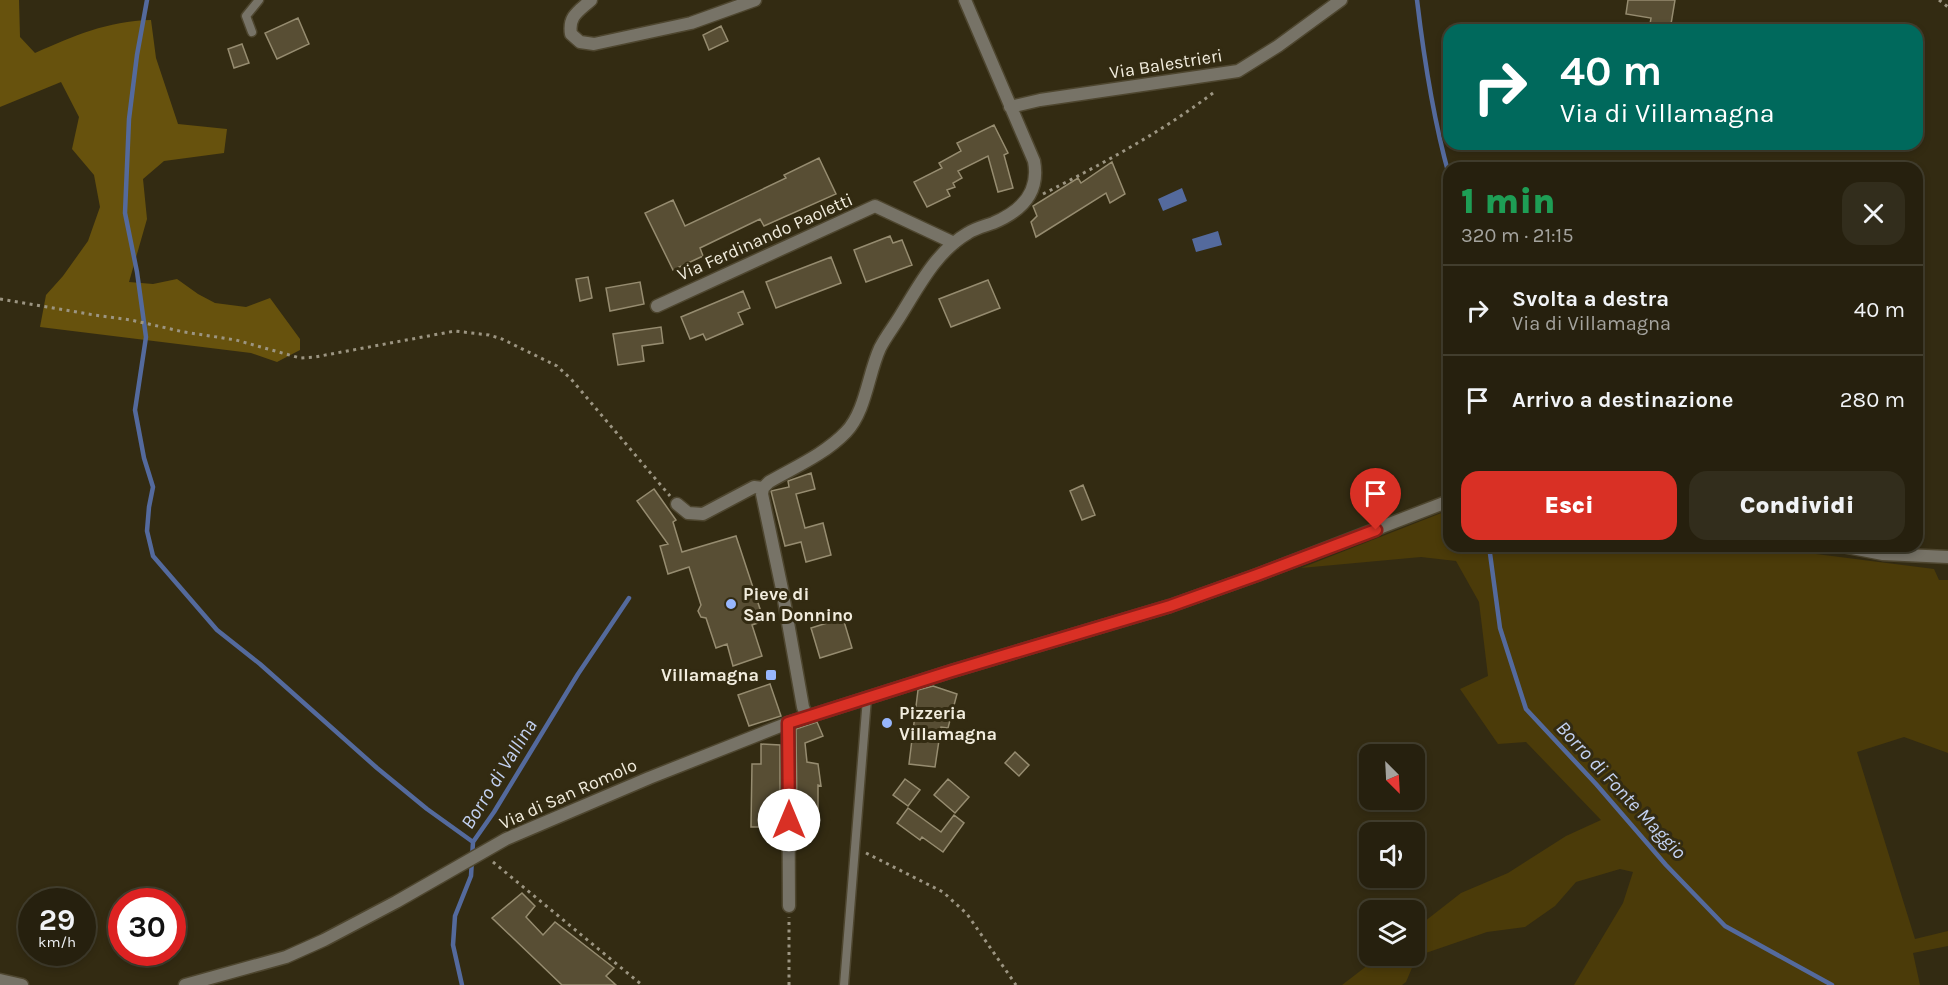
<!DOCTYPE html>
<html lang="it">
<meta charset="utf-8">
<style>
:root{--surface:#26200e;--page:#322d1c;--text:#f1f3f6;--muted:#a4a39e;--line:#423e2e;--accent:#d93025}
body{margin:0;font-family:Karla,sans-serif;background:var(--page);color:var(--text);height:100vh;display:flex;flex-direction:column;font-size:22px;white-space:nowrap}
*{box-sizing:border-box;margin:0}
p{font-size:20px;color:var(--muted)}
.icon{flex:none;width:33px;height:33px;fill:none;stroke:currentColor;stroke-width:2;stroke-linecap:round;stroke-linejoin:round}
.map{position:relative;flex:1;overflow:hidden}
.side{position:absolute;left:1443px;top:162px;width:480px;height:390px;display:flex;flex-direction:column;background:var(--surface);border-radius:18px;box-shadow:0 3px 9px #0003,0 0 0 2px var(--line)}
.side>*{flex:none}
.top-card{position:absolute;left:1443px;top:24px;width:480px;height:126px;border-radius:18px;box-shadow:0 3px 9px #0003,0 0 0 2px var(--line);background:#00695c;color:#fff;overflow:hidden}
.needle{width:39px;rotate:156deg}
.controls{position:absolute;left:1359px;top:744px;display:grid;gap:12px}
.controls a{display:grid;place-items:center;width:66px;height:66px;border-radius:12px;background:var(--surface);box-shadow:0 3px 9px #0003,0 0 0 2px var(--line);font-size:30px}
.speed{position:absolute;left:18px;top:888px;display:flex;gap:12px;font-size:30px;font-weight:700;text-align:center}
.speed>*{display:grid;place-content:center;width:78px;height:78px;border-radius:50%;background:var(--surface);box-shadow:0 3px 9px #0003,0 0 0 2px var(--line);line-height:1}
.speed small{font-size:15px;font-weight:400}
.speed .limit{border:9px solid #d22;background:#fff;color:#111}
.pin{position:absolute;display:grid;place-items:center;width:51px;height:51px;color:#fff;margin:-62px -26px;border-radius:50% 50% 50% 0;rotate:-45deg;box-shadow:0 0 6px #0007}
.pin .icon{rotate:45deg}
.me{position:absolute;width:66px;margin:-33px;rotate:0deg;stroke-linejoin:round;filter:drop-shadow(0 0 4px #0008)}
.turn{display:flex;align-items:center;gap:21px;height:126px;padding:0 18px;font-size:27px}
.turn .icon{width:78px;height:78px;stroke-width:2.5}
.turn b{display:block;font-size:42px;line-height:51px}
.round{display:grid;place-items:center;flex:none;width:63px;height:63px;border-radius:18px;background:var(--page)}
.overview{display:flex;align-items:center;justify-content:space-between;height:102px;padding:0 18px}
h1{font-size:36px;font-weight:800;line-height:45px;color:#1e9e55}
.button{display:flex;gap:12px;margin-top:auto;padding:12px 18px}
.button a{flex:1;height:69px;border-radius:18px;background:var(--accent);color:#fff;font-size:24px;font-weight:800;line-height:69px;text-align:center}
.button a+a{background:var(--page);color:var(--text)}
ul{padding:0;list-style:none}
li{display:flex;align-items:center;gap:18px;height:90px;padding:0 18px;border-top:2px solid var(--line)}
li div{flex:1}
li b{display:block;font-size:22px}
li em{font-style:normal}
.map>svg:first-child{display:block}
</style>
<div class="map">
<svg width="1948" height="985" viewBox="0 0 1948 985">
<rect width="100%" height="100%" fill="#332b12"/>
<!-- green -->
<path fill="#4b3b09" d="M1449,510V546H1771L1816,554L1934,569L1939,580H1948V753L1904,737L1857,752L1915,939L1948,931V946L1913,953L1920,985H1574L1623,903L1633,872L1620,869L1576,882L1555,906L1525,927L1487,932L1417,956L1406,982L1402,985H1342L1368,965L1375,956H1414L1415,928L1420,925L1461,893L1508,873L1566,836L1601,820L1526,742L1498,744L1460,689L1488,676L1479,602L1456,561L1421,557L1301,568Z"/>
<!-- forest -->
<path fill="#67520d" d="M0,0H19L20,37L35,53C74,36 107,21 151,20L156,58L178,124L227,129L224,153L164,161L143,179L147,219L129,282L153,284L177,279L198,294L215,303L246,307L270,298L300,339V350L277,362L251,353L40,327L46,295L63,276L88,241L100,207L94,175L72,149L79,117L61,82L0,107Z"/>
<!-- water -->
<path fill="#546a9d" d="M1182,188L1187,201L1163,211L1158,199Z
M1218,231L1222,245L1196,252L1192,239Z"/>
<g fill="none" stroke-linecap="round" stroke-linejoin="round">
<!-- stream -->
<path stroke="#546a9d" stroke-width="4.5" d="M147,0L137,55L129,119L125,213L137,272L146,337L135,410L144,458L153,487L149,507L147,531L153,556L217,630L260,664L377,768L427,809L473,842
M1417,0C1424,59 1433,118 1449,175
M1489,546L1500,628L1526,709L1596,784L1666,865L1725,926L1832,985
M462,985L453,945L455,916L471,876L473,842L494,812L578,674L629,598"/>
</g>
<!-- building -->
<path fill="#584e34" stroke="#968c70" stroke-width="1.5" d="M1628,0H1675L1670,30H1649L1651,18L1626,14Z
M298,18L309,44L277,59L265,33Z
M721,26L728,41L709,50L703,35Z
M242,44L249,63L234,68L228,49Z
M994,125L1008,153L1004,155L1013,188L998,192L988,156L958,171L962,178L953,183L955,187L947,190L950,196L927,207L914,182L942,168L939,163L961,151L957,143Z
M819,158L836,194L764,226L760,219L700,248L703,256L673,270L645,213L673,200L685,226L786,178L784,175Z
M1112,162L1125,194L1110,203L1106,193L1036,237L1031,222L1037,216L1033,206L1078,178L1081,183Z
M890,236L893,243L902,240L912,265L866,282L854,250Z
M831,257L841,283L776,308L766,282Z
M588,277L592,298L580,301L576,279Z
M988,280L1000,308L951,327L939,299Z
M640,282L644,304L610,311L606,288Z
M743,291L750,308L738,313L743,324L706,340L703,334L690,339L681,317Z
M661,327L663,343L642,346L644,361L618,365L613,334Z
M811,473L815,489L796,494L805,528L823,523L831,555L806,562L801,542L785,546L771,491L789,487L788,481Z
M1083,485L1095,515L1082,520L1070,491Z
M654,489L676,520L673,522L682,552L736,536L764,621L752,625L762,656L733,666L727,644L716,648L706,618L701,617L698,611L701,605L689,567L668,574L660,546L668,544L637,501Z
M843,618L852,648L820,658L811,628Z
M770,684L781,716L749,726L738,695Z
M933,686L957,694L948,728L941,727L935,767L909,764L918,690Z
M817,722L823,736L805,743L807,762L818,764L821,786L818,785V814L797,813L796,729Z
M761,744L780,745V818H763V827H751L752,764H761Z
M1015,752L1029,765L1019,776L1005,763Z
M905,779L920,790L908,806L893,795Z
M948,779L969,797L955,813L934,795Z
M908,808L941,832L954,815L964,823L943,852L922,837L920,840L897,823Z
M522,893L535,906L526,917L543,935L555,922L614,968L606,976L616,985H562L492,918Z"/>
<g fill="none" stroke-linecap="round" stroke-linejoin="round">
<!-- service casing -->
<g stroke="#4e462f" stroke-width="11">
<path id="service" d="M252,32L246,16L259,0
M844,985L867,698"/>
</g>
<!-- minor casing -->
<g stroke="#4e462f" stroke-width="15">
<path id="minor" d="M591,0C579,11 568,16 571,34L580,42L594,44L691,23L755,0
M1010,107L1040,100L1238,71L1278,46L1341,0
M657,306L875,206L954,243
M763,488L769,482C795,467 825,454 846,432C866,411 868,374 880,348C886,336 895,325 902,313C920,284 937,251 968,233C976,228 985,226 993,223C1022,211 1040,192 1034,161L965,0
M763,488L762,494L782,589L803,707L807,717
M677,504L688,513L703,514L754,487L763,488
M788,723L789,906"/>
</g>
<!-- tertiary casing -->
<g stroke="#4e462f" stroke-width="15">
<path id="tertiary" d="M1842,546L1883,554L1948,557
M0,980L22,985
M185,985L286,957L324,940L396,902L506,839L649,778L788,723L952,671L1170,606L1257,575L1449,501"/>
</g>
<!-- path -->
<path stroke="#9c9582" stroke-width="3" stroke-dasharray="3 4.5" stroke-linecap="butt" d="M1939,0L1948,7
M1043,194C1102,164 1160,133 1213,93
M0,299L94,315L131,320L184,332L236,340L300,358L315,357L455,331L489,335L502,339L557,366L571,379L670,496
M866,853L943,892L967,914L1016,985
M493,862L642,985
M789,985V917"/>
<!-- service -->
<use href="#service" stroke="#777367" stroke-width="8"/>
<!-- minor -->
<use href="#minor" stroke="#777367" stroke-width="12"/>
<!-- tertiary -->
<use href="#tertiary" stroke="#777367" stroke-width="12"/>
</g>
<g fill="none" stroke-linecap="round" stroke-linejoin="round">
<!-- route casing -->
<g stroke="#8d1f18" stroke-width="15">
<path id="route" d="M789,820L788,723L952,671L1170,606L1257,575L1376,530"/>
</g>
<!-- route -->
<use href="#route" stroke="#d93025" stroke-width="10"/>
</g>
<!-- markers -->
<g fill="#97b6fd" stroke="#332b12" stroke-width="2">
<circle cx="731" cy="604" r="6"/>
<rect x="765" y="669" width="12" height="12" rx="3"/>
<circle cx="887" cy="723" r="6"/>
</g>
<g text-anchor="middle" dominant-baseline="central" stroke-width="6" stroke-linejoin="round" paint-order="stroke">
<!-- street labels -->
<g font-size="18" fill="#f2edde" stroke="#332b12">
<text transform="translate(1166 64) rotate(-9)">Via Balestrieri</text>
<text transform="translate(765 237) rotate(-24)">Via Ferdinando Paoletti</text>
<text transform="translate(568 794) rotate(-24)">Via di San Romolo</text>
</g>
<!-- poi labels -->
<g font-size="18" font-weight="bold" fill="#f2edde" stroke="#332b12" text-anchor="start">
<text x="743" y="594">Pieve di<tspan x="743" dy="21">San Donnino</tspan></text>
<text x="759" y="675" text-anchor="end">Villamagna</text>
<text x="899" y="713">Pizzeria<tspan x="899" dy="21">Villamagna</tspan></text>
</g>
<!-- water labels -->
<g font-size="20" font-style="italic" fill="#c3d1f1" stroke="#332b12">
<text transform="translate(499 774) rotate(-58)">Borro di Vallina</text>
<text transform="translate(1621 790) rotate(47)">Borro di Fonte Maggio</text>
</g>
</g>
</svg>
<div class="controls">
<a><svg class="needle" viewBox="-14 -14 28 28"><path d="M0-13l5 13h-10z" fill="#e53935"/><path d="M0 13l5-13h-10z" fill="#a4a39e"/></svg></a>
<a><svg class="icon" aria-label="sound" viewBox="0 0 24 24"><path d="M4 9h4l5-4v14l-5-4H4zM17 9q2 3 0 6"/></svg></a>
<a><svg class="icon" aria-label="layers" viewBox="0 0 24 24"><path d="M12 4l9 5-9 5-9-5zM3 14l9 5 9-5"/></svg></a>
</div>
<div class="speed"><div>29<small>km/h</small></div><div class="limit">30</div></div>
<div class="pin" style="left:1376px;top:530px;background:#d93025"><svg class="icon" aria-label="arrive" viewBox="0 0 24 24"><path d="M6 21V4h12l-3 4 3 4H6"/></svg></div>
<svg class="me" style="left:789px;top:820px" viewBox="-20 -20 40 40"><circle r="19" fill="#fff"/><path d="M0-13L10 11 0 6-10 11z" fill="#d93025"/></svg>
<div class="top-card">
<div class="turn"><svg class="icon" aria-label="right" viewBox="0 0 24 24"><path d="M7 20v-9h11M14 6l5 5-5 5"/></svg><div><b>40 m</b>Via di Villamagna</div></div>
</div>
<section class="side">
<div class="overview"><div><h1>1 min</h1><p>320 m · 21:15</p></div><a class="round"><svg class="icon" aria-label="close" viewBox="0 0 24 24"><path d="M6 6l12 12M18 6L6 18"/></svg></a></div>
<ul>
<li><svg class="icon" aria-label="right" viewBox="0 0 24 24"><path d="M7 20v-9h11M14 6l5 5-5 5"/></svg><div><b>Svolta a destra</b><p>Via di Villamagna</p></div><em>40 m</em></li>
<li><svg class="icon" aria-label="arrive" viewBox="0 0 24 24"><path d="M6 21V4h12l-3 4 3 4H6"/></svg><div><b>Arrivo a destinazione</b></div><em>280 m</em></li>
</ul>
<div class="button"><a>Esci</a><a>Condividi</a></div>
</section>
</div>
